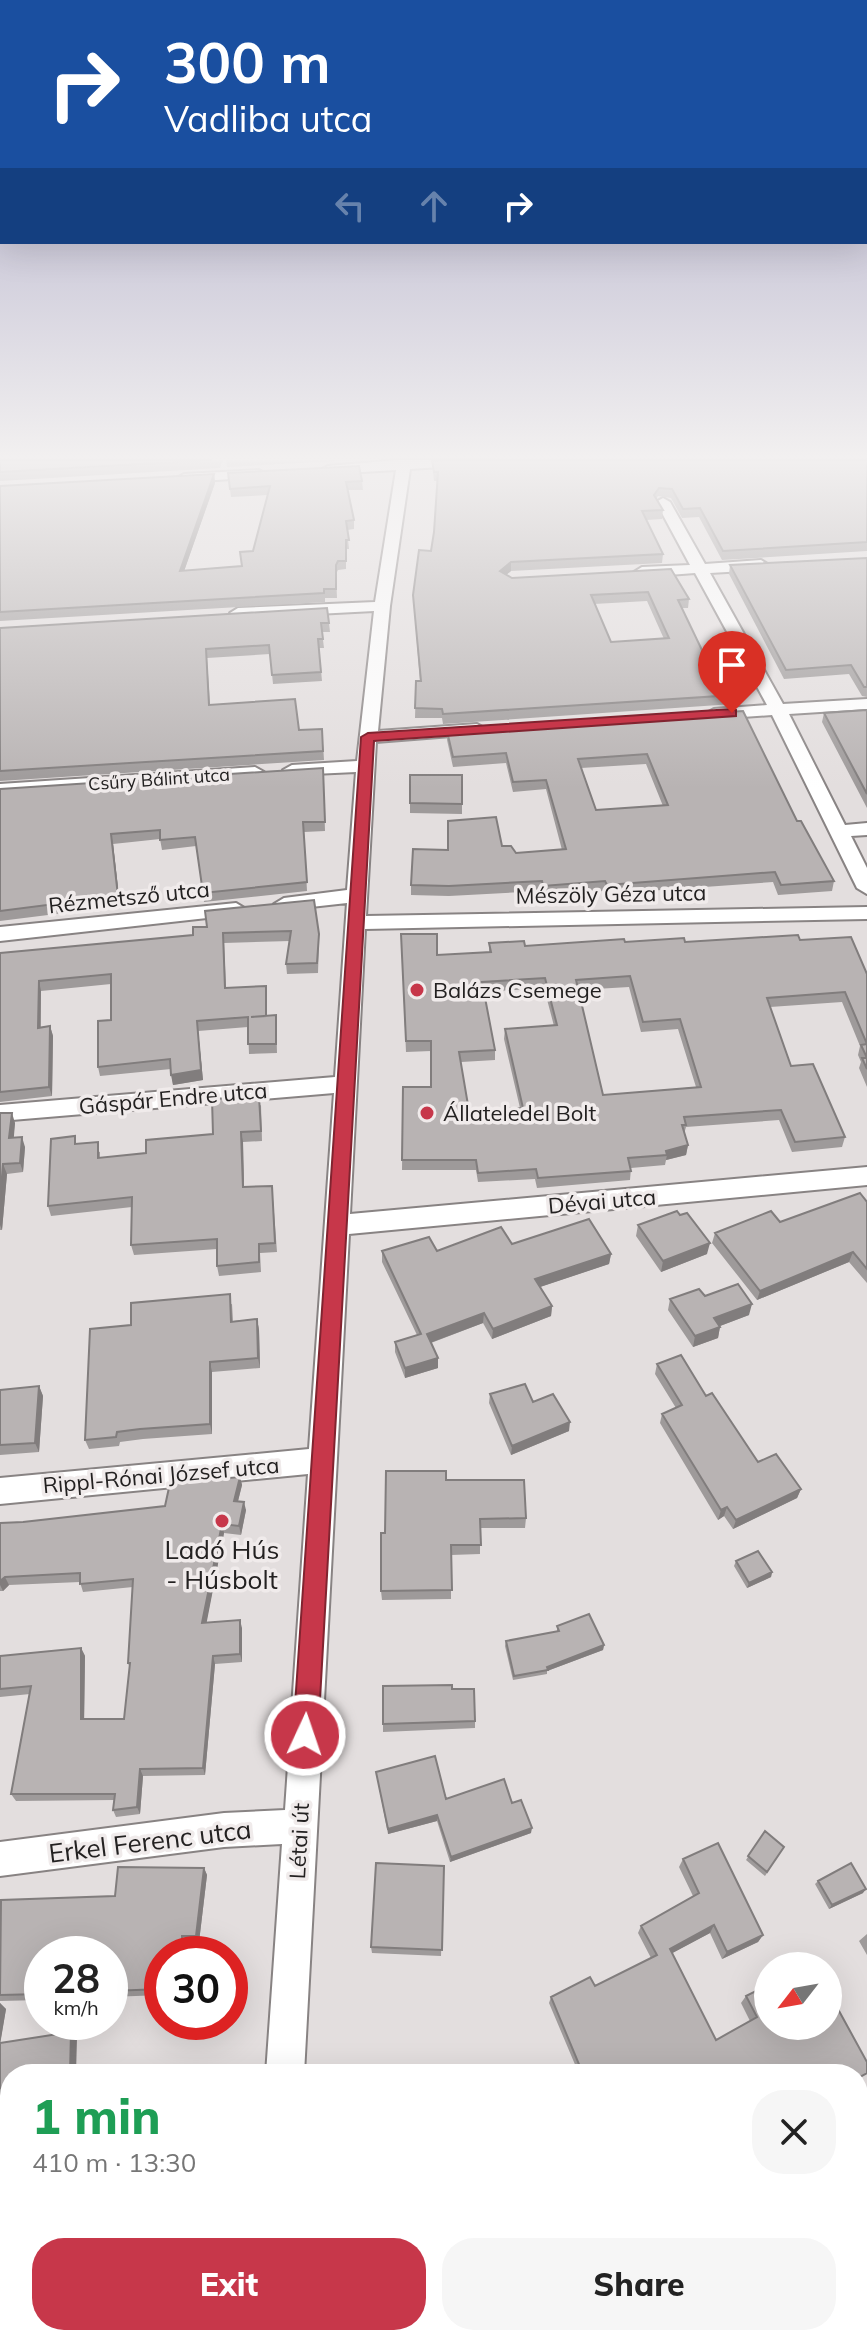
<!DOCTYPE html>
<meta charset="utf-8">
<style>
:root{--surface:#fff;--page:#f6f6f6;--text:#222;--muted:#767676;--accent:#c7374a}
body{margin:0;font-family:Mulish,sans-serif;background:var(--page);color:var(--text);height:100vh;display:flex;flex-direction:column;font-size:30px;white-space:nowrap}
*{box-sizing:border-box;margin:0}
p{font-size:26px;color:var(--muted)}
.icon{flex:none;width:44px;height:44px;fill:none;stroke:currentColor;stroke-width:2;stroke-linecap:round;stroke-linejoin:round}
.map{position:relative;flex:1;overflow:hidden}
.side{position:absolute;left:0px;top:2064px;width:868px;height:282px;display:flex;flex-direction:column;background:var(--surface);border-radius:32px 32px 0 0;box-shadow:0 8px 32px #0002}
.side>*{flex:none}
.hud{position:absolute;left:0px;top:0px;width:868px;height:244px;box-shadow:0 8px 32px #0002;background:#1a4fa0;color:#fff;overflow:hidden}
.needle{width:52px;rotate:239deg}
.fabs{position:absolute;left:754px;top:1952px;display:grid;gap:16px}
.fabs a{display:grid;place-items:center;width:88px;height:88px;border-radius:50%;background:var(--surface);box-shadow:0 8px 32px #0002;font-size:40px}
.speed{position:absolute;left:24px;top:1936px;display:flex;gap:16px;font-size:40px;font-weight:700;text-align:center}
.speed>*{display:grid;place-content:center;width:104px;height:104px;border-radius:50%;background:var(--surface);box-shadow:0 8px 32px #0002;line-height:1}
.speed small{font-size:20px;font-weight:400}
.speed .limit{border:12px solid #d22;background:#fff;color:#111}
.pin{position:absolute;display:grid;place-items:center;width:68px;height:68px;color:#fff;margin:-82px -34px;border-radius:50% 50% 50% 0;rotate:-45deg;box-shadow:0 0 8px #0007}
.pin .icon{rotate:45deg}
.me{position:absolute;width:88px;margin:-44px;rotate:3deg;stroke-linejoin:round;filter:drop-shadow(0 0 6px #0008)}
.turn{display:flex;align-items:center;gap:28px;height:168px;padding:0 32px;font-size:36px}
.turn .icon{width:104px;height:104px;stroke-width:2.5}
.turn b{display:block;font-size:56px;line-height:68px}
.lanes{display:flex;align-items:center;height:76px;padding:0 32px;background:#0003;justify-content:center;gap:40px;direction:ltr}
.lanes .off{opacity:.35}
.round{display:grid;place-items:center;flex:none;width:84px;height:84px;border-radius:32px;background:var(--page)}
.overview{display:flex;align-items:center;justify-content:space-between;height:136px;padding:0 32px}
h1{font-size:48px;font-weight:800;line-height:60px;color:#1e9e55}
.action{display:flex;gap:16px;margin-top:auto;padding:16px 32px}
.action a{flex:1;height:92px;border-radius:32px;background:var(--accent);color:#fff;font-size:32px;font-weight:800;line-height:92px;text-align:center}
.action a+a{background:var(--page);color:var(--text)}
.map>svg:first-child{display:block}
</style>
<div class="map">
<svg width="867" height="2345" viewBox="0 0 867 2345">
<rect width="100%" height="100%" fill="#e3dede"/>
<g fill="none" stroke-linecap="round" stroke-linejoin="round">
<!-- street casing -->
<g stroke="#888383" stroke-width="4">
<path id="street" d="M397,460H492L485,464L410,469L390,606L378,731L477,724L486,729L477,734L376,742L366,916L867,907V919L365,929L350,1214L867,1167V1185L349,1234L304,2074H266L282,1844L224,1847L0,1876V1842L224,1813L285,1810L308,1474L0,1504V1478L309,1449L334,1093L0,1121V1105L335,1077L347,903L284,910L274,904L284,898L347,890L356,772L292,775L283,770L292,765L357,761L374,611L238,618L230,613L238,608L375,602L396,470L328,474L321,470L328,466Z
M259,470L266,474L264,477L184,482L177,478L184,474Z
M663,498L670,502L705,564L761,560L769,565L761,570L710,573L783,704L867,699V709L789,714L845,825L867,823V835L851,836L867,868V894L857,888L772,715L714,719L705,714L714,709L767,705L695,573L642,577L634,572L642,567L690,565L656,502Z
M255,767L264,772L261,776L0,796V784Z
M236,903L246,909L243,914L0,941V927Z
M867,2135V2174L858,2178V2139Z
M250,2336H290V2345H248Z
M508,2336H561L558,2345H504Z
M575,2336H616L620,2345H578Z"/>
</g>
<!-- street -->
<use href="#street" fill="#fff" fill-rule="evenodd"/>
</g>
<!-- wall -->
<path fill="#9e9a9a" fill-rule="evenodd" d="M0,460H223L220,468L0,481Z
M226,460H354L227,467Z
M867,460V551L722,560L699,517L682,518L671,498L658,496L656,499L663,510L662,519L646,520L663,554L662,563L511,571L506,575L512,578L671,569L689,599L688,608H682L711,669L734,695L733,704L443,724L442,718H415L416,681H420L413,595L431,551L434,532L438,481H434L432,461ZM647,601L664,639L611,642L594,604Z
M228,473L362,481L363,490H348L354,520V529L347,530L349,549H346V569L338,570L336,574L337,598H325V602L0,621V486L214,474L215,483L184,571L241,566L253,551L268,495L231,497Z
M867,558V697L862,696L849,674L784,679L729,574L730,565Z
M329,623L330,632H322L324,648H319L322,681L273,684L270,654L207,658L210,705L299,730L322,729L324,760L0,781V628Z
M867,710V808L822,722L824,713Z
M743,711L797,821L834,881L832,891L778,895L773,882L606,894L604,891L543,896L541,891L449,896L411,895V885L448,850L502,846L516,853L562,850L546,789L513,792L506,763L453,767L447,740V731ZM646,764L663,806L596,810L581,768Z
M323,768L325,831L304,832L307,891L204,902L196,846L162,850L160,839L113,844L120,906L0,921V789Z
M462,775V814L410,813V803Z
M314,900L319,943L318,973L287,974L286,964L290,941L224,943L226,988L267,996V1016L276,1015L277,1053L249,1054L248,1027L198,1031L203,1080L173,1085L171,1069L100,1076L98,1067L111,1020V984L41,991V1027L50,1026L53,1036L52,1096L0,1102V953L193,935L207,927Z
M401,934L437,955L489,952V943L525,946L625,942L800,940L867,974V1087L859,1068L861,1062L858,1055L860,1046L842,1002L770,1007L791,1066L845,1137L842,1147L792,1152L779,1120L686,1127L684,1134L688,1145L686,1155L666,1160L665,1165L631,1168L630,1180L537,1188L535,1179L478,1182L476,1170H402L403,1087H431V1051L406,1052ZM629,987L641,1032L678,1029L696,1087L603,1095L578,990ZM544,988L554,1026L505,1029L504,1039L520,1108L469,1111L461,1062L495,1060V1050L484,992Z
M261,1105L262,1141L243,1142L244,1187L272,1186L277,1252L260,1253L261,1272L219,1276L217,1266V1249L134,1255L131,1245L132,1207L51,1216L48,1206L77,1144L100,1152V1158L146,1153L213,1134Z
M0,1114L15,1123L13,1138L25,1147L23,1172L7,1174L2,1230H0Z
M867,1202V1283L849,1262L757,1300L712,1243L715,1233L780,1222Z
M638,1225L707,1254L661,1272L636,1236Z
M512,1244L611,1254L609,1264L540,1287L552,1306L551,1316L492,1339L483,1323L431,1343L438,1368L405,1378L395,1352V1342L417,1335L382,1262V1251H437Z
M705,1296L749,1315L720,1326L718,1338L693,1347L668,1310L670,1299Z
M232,1304L233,1321L257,1319L259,1330L260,1368L212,1372V1434L143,1439L120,1442L119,1446L89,1449L85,1440L131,1325Z
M657,1364L706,1396L758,1462L801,1489L797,1498L733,1529L724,1516L718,1520L660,1423L662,1414L676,1408L655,1374Z
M39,1386L43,1396L39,1452L0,1455V1390Z
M490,1394L533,1402L569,1431L511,1455L489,1403Z
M240,1477L242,1485L238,1501L246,1510L241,1535L224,1533L206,1623L242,1628V1662L215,1664L205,1775L143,1776L140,1814L116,1817L113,1810L114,1800L16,1801L11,1794L30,1694L0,1697V1656L81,1648L85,1656L84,1719H124L130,1668L128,1663L133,1587L83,1592L80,1582L9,1585L3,1591H0V1523L23,1522L165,1506Z
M446,1480L526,1518L525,1528H480V1554L451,1555V1599L382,1600L381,1591L385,1533Z
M736,1561L772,1572L771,1577L747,1588L734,1566Z
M557,1626L604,1645L603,1650L547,1671V1674L513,1680L505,1646L506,1641L557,1632Z
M452,1689L475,1721V1728L383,1732V1724Z
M376,1772L446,1799L512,1803L531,1833L450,1862L437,1821L388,1834Z
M765,1831L784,1847L765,1876L746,1860Z
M683,1859L763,1935L758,1942L722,1959L710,1933L672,1953L716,2040L750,2021L741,2003L746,1996L864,2076L858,2074H579L549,2003L551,1997L595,1986L651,1958L638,1933L641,1926L693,1896L679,1867Z
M444,1866L441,1956L372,1953L371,1947Z
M204,1868L207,1875L199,1942H185V1954H162V1995L110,1997V1954H42V2000L0,2001V1904L115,1896Z
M818,1881L863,1893L829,1909L815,1884Z
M867,1934V1955L859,1941Z
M0,2003L6,2009L0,2043L77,2038L10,2074V2150H0Z
M10,2184V2296L0,2297V2186Z"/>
<!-- shaded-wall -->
<path fill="#817d7d" d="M214,474L215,483L181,580L180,571Z
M511,562V571L500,580V571Z
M111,834L113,844L120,906L118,896Z
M39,981L41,991L40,1037L38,1028Z
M197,1021L203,1080L173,1085L171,1075Z
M50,1026L53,1036L52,1096L49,1087Z
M12,1113L15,1123L13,1148L9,1138Z
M241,1132L243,1142L244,1197L243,1187Z
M22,1137L25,1147L23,1172L20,1163Z
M688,1145L686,1155L666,1160L667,1155L666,1151Z
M3,1164L7,1174L2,1230L0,1225V1202Z
M710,1243L707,1254L661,1272L663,1261Z
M853,1252L849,1262L757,1300L760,1291Z
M611,1254L609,1264L534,1289L535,1279Z
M752,1304L749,1315L712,1329L714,1318Z
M552,1306L551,1316L492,1339L493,1329Z
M484,1313L483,1323L427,1344V1334Z
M257,1319L259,1330L260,1368L258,1358Z
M720,1327L718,1338L693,1347L695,1336Z
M438,1358V1368L405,1378V1368Z
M210,1362L212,1372V1434L210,1424Z
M39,1386L43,1396L39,1452L35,1443Z
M570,1422L569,1431L511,1455L512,1446Z
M240,1477L242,1485L236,1509L234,1501Z
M801,1489L797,1498L733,1529L736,1520Z
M244,1502L246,1510L241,1535L239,1526Z
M727,1507L724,1516L718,1520L721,1510Z
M222,1524L224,1533L205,1631L202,1623Z
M772,1572L771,1577L747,1588L749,1583Z
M5,1577L9,1585L3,1591L0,1585V1581Z
M240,1620L242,1628V1662L240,1654Z
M604,1645L603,1650L547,1671V1667Z
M81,1648L85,1656L84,1726L81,1719Z
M213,1656L215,1664L205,1775L203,1768Z
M140,1769L143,1776L140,1814L137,1807Z
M437,1815V1821L388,1834V1829Z
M532,1828L531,1833L450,1862L451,1857Z
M204,1868L207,1875L199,1942L196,1936Z
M866,1889L863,1893L829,1909L832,1905Z
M714,1925L710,1933L667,1956L670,1949Z
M763,1935L758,1942L722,1959L727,1952Z
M182,1936L185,1942V1954H182Z
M0,2003L6,2009L0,2045Z
M71,2032L77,2038L76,2074H70Z"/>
<!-- building -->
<path fill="#b8b3b3" stroke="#817d7d" stroke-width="2" fill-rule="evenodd" d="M0,460H212L0,472Z
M468,460H867V542L723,551L700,508L683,509L672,489L659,488L654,495L663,510L642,511L663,554L511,562L500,571L512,578L671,569L689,599L678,600L711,669H720L734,695L443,714L442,709L415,708L416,681H421L413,595L419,550L431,551L434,532L438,472H434L432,461ZM648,592L669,638L611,642L591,595Z
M359,466L362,481L346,482L354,520L346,521L349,540H346V561H338L336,565V589H324V593L0,612V486L214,474L180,571L242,566L240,552L253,551L270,486L230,489L228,473Z
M867,558V687H864L851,665L786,670L730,565Z
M327,608L329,623H321L323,639H318L321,672L272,675L269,645L206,649L209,705L295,699L299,730L322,729L323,751L0,771V628Z
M867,710V794L824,713Z
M743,711L797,821H801L834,881L781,885L775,872L607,885L605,881L543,886L542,881L449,886L411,885L413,849L448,850V821L496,817L502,846H511L516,853L566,849L546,780L513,782L506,753L453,757L447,731ZM647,754L668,805L596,810L578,759Z
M323,768L325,822H303L307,882L203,893L195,837L160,840V830L111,834L118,896L0,911V789Z
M410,775H462V804L410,803Z
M314,900L319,934L317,963L286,964L291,931L223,933L225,988L266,986V1016L251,1017L276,1015V1044H248V1017L197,1021L201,1070L171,1075L170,1059L98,1067V1021L111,1020V974L39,981L38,1028L50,1026L49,1087L0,1092V953L193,935V927H207L205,911Z
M401,934H437V955L491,952L489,943L524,941L525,946L624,939L625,942L684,938L685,942L798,935L800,940L851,937L867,974V1069L862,1058H867L861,1045L867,1044L845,992L767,998L791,1066L813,1064L845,1137L795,1142L781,1110L684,1117L686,1125H682L688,1145L666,1151L667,1155L628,1158L631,1171L538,1178L536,1169L478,1173L476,1160H402L403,1087H431V1041H406ZM630,976L643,1022L680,1019L701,1087L603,1095L576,980ZM545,978L557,1025L505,1029L523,1108L469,1111L459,1052L495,1050L482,982Z
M259,1096L261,1131L241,1132L243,1187L272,1186L275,1243L259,1244V1262L217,1266V1239L131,1245L132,1197L48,1206L51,1139L75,1136V1144L98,1142V1158L146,1153V1140L213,1134L212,1099Z
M0,1113H12L9,1138L22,1137L20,1163L3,1164L0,1202Z
M860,1193L867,1202V1269L853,1252L760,1291L715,1233L771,1211L780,1222Z
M677,1211L680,1215L687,1213L710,1243L663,1261L638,1225Z
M589,1219L611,1254L535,1279L552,1306L493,1329L484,1313L427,1334L438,1358L405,1368L395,1342L421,1334L382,1251L429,1237L437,1251L501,1227L512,1244Z
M738,1284L752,1304L714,1318L720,1327L695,1336L670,1299L699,1289L705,1296Z
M230,1294L231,1322L257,1319L258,1358L210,1362V1424L140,1429L117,1432L116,1437L85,1440L90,1329L131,1325V1303Z
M681,1355L706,1396L712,1393L758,1462L776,1454L801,1489L736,1520L727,1507L721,1510L662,1414L682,1405L657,1364Z
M525,1384L533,1402L553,1394L570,1422L512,1446L490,1394Z
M39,1386L35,1443L0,1445V1390Z
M386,1471H446V1480H524L526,1518L480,1519L481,1545H451L452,1590L381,1591V1533H385Z
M240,1477L234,1501L244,1502L239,1526L222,1524L202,1623L240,1620V1654L213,1656L203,1768L140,1769L137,1807L113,1810L115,1794H11L31,1686L0,1689V1656L81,1648V1719H124L130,1663H128L133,1579L80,1584V1573L5,1577L0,1581V1523L23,1522L165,1506L170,1483Z
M758,1551L772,1572L749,1583L736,1561Z
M589,1614L604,1645L547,1667L548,1670L514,1676L506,1641L559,1631L557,1626Z
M452,1685V1689H474L475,1721L383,1724V1686Z
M435,1756L446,1799L504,1779L512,1803L521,1800L532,1828L451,1857L437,1815L388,1829L376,1772Z
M765,1831L784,1847L767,1872L748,1856Z
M718,1843L763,1935L727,1952L714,1925L670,1949L716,2040L757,2017L746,1996L768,1985V2026H828V2003L833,2000L867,2062V2073L858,2078V2074H583L551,1997L590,1977L595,1986L657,1955L641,1926L699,1893L683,1859Z
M376,1863L444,1866L442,1950L371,1947Z
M851,1863L866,1889L832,1905L818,1881Z
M118,1867L204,1868L196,1936H182V1954H162V1989L110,1991V1954H42V1994L0,1995L1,1900L115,1896Z
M71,2032L70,2074H10V2145H0V2043Z
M10,2184V2278H9L8,2292L0,2294V2186Z
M867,2240V2345H686L703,2336H858V2245Z"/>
<!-- sky -->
<linearGradient id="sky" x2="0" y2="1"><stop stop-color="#a5a2c2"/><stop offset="0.58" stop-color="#f2f0f0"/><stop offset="1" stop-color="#f2f0f0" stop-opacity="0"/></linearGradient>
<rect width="867" height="788" fill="url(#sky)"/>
<!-- route -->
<path fill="#c7374a" stroke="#812430" stroke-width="2" d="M732,709L736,710V716L374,741L318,1735L314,1743L305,1747L297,1743L293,1735L361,737L368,733Z"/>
<!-- markers -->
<g fill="#c7374a" stroke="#f0ebeb" stroke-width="3">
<circle cx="417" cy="990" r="8"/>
<circle cx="427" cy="1113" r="8"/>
<circle cx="222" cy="1521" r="8"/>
</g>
<g text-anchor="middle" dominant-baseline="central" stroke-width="7" stroke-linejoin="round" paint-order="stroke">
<!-- far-street labels -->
<g font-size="18" fill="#232121" stroke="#f0ebeb">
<text transform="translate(159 779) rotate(-4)">Csűry Bálint utca</text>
</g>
<!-- street labels -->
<g font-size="22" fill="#232121" stroke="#f0ebeb">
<text transform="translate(611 894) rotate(-1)">Mészöly Géza utca</text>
<text transform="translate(129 897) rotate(-6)">Rézmetsző utca</text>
<text transform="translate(173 1098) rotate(-5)">Gáspár Endre utca</text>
<text transform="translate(602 1201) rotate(-5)">Dévai utca</text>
<text transform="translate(161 1475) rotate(-5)">Rippl-Rónai József utca</text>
<text transform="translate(299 1841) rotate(-87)">Létai út</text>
</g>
<!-- poi labels -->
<g font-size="22" fill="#232121" stroke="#f0ebeb" text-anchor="start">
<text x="433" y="990">Balázs Csemege</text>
<text x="443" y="1113">Állateledel Bolt</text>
</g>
<!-- near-poi labels -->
<g font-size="26" fill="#232121" stroke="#f0ebeb">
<text x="222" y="1549">Ladó Hús<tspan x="222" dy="30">- Húsbolt</tspan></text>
</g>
<!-- near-street labels -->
<g font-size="26" fill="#232121" stroke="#f0ebeb">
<text transform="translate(150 1841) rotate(-7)">Erkel Ferenc utca</text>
</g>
</g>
</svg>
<div class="fabs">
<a><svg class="needle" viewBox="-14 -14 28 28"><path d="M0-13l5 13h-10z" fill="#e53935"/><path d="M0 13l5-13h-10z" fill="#767676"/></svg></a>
</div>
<div class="speed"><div>28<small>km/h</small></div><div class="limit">30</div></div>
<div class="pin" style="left:732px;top:713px;background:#d93025"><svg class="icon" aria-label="arrive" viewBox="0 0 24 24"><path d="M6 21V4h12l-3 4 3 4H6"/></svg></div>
<svg class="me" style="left:305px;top:1735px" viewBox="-20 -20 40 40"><circle r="17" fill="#c7374a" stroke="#fff" stroke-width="3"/><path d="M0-11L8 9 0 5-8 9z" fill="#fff"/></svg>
<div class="hud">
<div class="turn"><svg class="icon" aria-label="right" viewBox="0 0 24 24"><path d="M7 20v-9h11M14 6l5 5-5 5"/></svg><div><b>300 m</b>Vadliba utca</div></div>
<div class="lanes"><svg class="icon off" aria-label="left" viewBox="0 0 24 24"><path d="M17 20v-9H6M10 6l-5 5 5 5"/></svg><svg class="icon off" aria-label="ahead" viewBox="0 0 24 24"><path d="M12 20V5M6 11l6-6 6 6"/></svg><svg class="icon" aria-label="right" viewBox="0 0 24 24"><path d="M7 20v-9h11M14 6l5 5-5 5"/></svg></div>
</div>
<section class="side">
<div class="overview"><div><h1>1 min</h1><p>410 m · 13:30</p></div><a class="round"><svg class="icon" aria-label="close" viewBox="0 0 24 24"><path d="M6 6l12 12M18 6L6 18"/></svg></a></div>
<div class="action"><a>Exit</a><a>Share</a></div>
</section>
</div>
